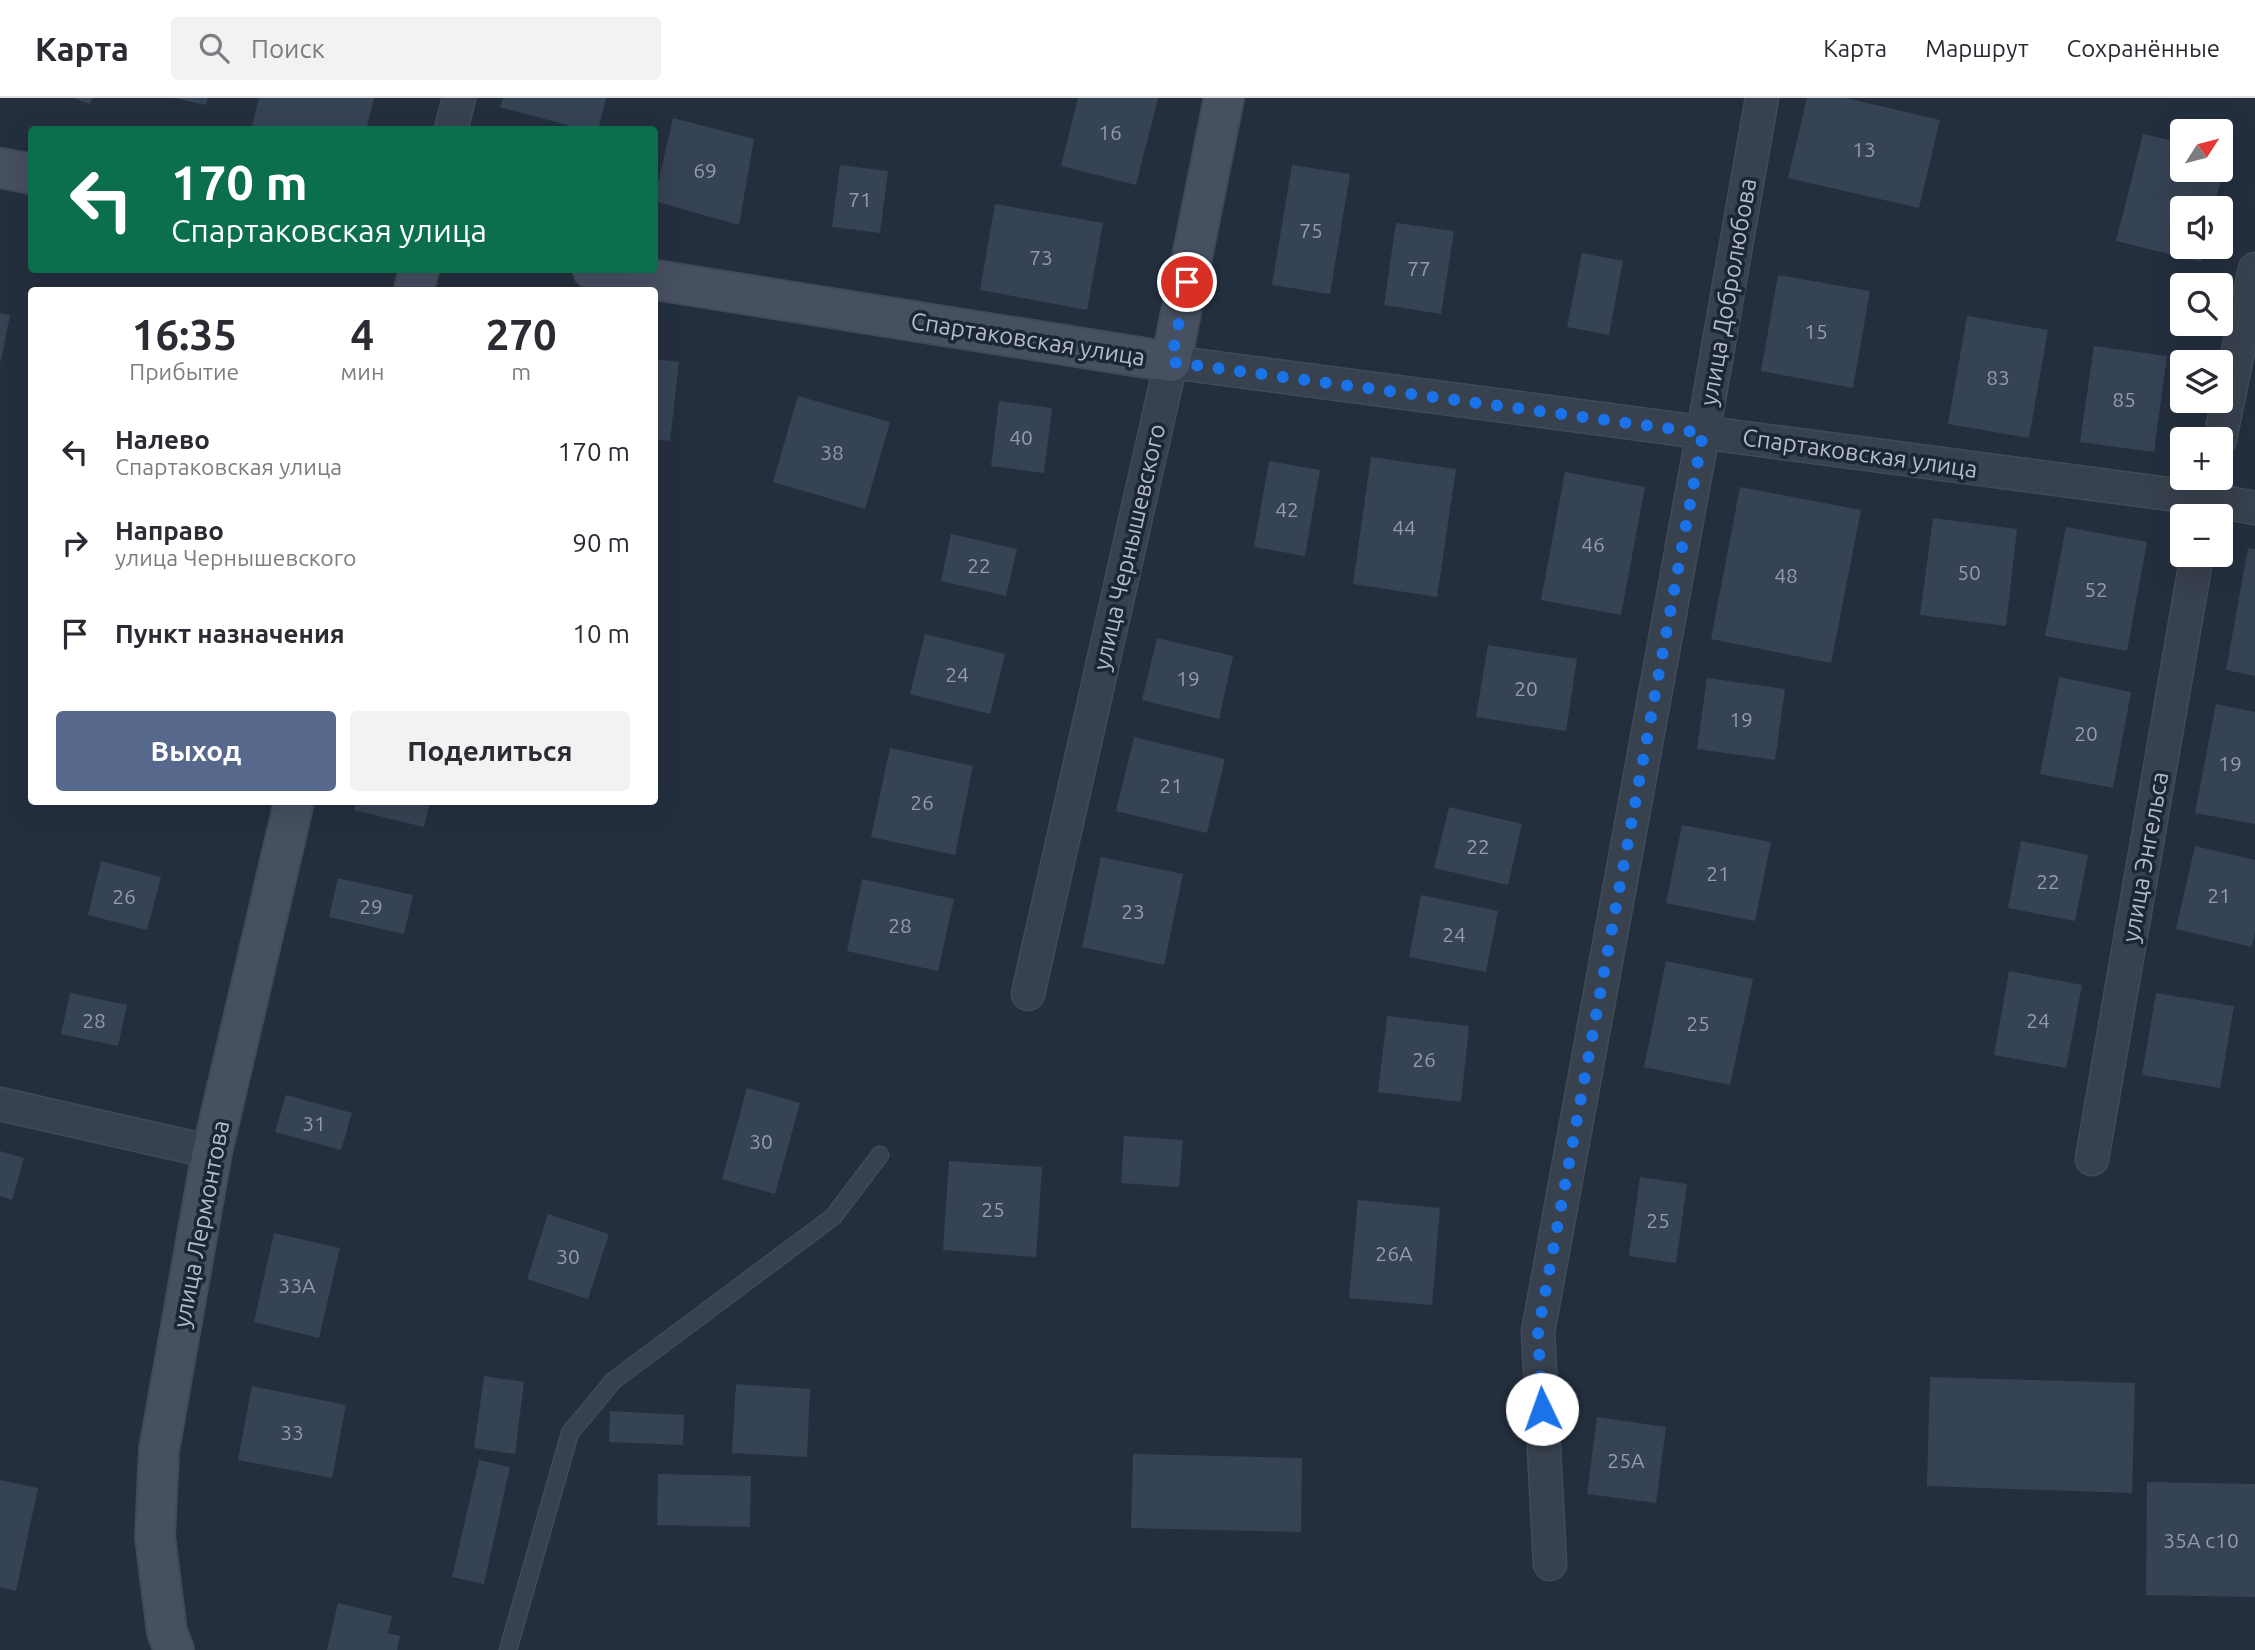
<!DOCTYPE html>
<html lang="ru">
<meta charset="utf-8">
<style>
:root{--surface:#fff;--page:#f2f2f3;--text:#2b2b33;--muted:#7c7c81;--line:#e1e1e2;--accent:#56698c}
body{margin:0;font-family:Ubuntu,sans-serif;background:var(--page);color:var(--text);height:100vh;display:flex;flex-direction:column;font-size:26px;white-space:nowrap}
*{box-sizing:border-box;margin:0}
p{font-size:23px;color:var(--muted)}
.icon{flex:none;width:38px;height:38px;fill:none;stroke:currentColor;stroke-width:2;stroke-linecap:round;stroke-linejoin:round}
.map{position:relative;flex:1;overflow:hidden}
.sheet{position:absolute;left:28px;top:189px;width:630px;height:518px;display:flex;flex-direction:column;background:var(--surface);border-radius:7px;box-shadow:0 7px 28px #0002}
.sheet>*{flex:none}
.top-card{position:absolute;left:28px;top:28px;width:630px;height:147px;border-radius:7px;box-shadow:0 7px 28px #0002;background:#0b6e4f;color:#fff;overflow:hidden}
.needle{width:46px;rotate:54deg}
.tools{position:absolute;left:2170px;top:21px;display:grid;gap:14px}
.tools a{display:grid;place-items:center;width:63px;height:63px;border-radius:7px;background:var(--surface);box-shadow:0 7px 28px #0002;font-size:35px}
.pin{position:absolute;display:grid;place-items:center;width:60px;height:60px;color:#fff;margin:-30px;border:4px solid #fff;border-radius:50%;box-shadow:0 2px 7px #0007}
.me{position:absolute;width:77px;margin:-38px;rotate:357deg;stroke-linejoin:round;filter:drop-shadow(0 0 5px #0008)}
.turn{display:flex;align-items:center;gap:24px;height:147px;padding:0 28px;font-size:32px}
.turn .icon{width:91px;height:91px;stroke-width:2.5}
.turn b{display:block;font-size:49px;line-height:60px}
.eta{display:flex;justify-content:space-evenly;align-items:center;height:119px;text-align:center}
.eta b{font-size:42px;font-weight:600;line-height:49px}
.primary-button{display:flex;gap:14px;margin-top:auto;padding:14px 28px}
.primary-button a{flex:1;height:80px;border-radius:7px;background:var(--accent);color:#fff;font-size:28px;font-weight:600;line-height:80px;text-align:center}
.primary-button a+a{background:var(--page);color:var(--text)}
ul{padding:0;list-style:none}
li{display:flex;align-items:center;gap:21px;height:91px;padding:0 28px}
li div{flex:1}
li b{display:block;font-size:26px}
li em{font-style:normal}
header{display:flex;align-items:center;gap:42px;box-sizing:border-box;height:98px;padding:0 35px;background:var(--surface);border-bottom:2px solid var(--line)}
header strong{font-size:33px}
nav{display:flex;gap:38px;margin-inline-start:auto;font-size:24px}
.search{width:490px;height:63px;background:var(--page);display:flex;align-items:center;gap:18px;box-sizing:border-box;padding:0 24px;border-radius:7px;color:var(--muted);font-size:26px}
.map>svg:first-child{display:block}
</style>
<header>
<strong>Карта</strong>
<div class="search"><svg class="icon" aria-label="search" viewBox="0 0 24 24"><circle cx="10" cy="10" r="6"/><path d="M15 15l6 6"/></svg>Поиск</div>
<nav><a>Карта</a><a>Маршрут</a><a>Сохранённые</a></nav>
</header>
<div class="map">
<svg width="2255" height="1552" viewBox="0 0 2255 1552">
<rect width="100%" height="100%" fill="#242f3e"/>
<!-- building -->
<path fill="#364354" d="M73,0H92L90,6Z
M175,0H208L206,7Z
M259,0H374L366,32H251Z
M503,0H606L598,32H586L500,9Z
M1078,0H1158L1136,87L1061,68Z
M1807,0H1846L1940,22L1919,110L1788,80Z
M673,20L754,41L739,127L654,103Z
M2143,36L2182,45V72H2221V55L2227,56L2214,110H2182V149H2204L2201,164L2116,143Z
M840,67L888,73L880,135L832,129Z
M1292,67L1350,76L1330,196L1272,187Z
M995,106L1103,125L1087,212L980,192Z
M1396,125L1454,133L1441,216L1384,207Z
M1582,155L1623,163L1609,237L1567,229Z
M1778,177L1870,193L1853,290L1761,273Z
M0,215L10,217L1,263H0Z
M1967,218L2048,232L2029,340L1948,326Z
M2094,248L2167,258L2154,354L2080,344Z
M654,261L679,264L670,343L654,341Z
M798,298L890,324L865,411L773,384Z
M999,303L1052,310L1044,375L991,368Z
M1371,359L1456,371L1437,499L1353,486Z
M1269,363L1320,372L1305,458L1254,449Z
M1565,374L1645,389L1621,517L1541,502Z
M1740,389L1861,412L1831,565L1711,541Z
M1933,420L2017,431L2006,528L1920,517Z
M2066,429L2147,444L2127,553L2045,538Z
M951,436L1017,451L1006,498L941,483Z
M2248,450L2255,451V578L2226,572Z
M925,536L1005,556L990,616L910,596Z
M1157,540L1233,558L1219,621L1142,602Z
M1488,547L1577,561L1566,633L1476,619Z
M2059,579L2131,594L2113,690L2040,676Z
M1707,580L1785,591L1775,662L1697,651Z
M2216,606L2255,614V726L2195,715Z
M1134,639L1225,661L1207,735L1116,713Z
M890,650L973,668L955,757L871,739Z
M356,704H430L424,729L354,712Z
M1449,709L1522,726L1508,787L1434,770Z
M1682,727L1771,744L1755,823L1666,805Z
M2021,743L2088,757L2075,823L2008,810Z
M2195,748L2255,762V834L2252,849L2176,831Z
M1101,759L1183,776L1164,867L1082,849Z
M101,763L161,779L147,832L88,817Z
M338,780L413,797L404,836L329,819Z
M862,781L954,801L938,873L847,853Z
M1421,797L1498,813L1486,874L1409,859Z
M1666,863L1753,881L1730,987L1644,969Z
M2009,873L2082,887L2066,970L1994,957Z
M70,895L127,907L118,948L61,936Z
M2156,895L2234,908L2220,990L2142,977Z
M1387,918L1469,928L1461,1004L1378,994Z
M747,990L800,1005L775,1096L722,1081Z
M286,997L352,1015L341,1052L275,1034Z
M1124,1038L1183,1042L1179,1089L1121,1085Z
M0,1053L24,1060L12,1102L0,1098Z
M949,1063L1042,1069L1036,1159L943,1152Z
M1640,1079L1687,1086L1676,1165L1629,1158Z
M1358,1102L1440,1110L1432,1207L1349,1200Z
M548,1116L609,1136L588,1201L527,1181Z
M274,1135L340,1150L319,1240L254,1224Z
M484,1278L524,1284L515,1356L474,1350Z
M1930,1279L2135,1285L2132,1395L1927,1388Z
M736,1286L810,1291L807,1359L732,1355Z
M252,1288L346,1307L332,1380L238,1362Z
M610,1313L684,1317L683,1347L609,1344Z
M1597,1319L1666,1329L1656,1405L1587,1396Z
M1133,1356L1302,1360L1301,1434L1131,1430Z
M479,1362L510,1369L484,1486L452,1479Z
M658,1376L751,1378L750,1429L657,1427Z
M0,1382L38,1390L16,1493L0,1489Z
M2147,1384L2255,1386V1499L2146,1497Z
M338,1505L392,1518L388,1535L400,1538L397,1552H327Z"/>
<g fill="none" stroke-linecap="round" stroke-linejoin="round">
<!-- lane casing -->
<g stroke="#414a57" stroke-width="19">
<path id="lane" d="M508,1552L570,1335L613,1283L833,1119L880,1057"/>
</g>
<!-- street casing -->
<g stroke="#414a57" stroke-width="35">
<path id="street" d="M451,32L459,0
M2220,341L2255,171
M1028,896L1171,264L2207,401L2255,410
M0,1006L212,1054
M2092,1061L2197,457
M1550,1466L1538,1234L1703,335L1762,0"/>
</g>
<!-- secondary casing -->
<g stroke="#414a57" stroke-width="42">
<path id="secondary" d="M0,70L32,76
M593,172L1171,264L1224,0
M414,192L419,172
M174,1552L167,1534L155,1439L159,1352L212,1054L294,704"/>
</g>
<!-- lane -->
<use href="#lane" stroke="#38414e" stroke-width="16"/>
<!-- street -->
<use href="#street" stroke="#38414e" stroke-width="32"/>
<!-- secondary -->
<use href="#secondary" stroke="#465061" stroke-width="38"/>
</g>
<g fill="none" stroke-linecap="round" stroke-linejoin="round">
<!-- route -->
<path stroke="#1a73e8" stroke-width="12" stroke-dasharray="0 21.6" d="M1187,184L1171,264L1703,335L1538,1234L1542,1311"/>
</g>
<g text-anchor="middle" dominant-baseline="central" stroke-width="7" stroke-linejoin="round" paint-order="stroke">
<!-- number labels -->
<g font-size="21" fill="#929caa">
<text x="1110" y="34">16</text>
<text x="1864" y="51">13</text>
<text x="705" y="72">69</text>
<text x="860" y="101">71</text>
<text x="1311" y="132">75</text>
<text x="1041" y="159">73</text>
<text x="1419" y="170">77</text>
<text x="1816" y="233">15</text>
<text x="1998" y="279">83</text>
<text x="2124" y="301">85</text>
<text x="1021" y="339">40</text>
<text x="832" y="354">38</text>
<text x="1287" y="411">42</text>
<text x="1404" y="429">44</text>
<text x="1593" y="446">46</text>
<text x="979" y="467">22</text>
<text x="1969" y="474">50</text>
<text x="1786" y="477">48</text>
<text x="2096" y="491">52</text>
<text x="957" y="576">24</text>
<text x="1188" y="580">19</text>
<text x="1526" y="590">20</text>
<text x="1741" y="621">19</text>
<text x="2086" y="635">20</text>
<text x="2230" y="665">19</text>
<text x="1171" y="687">21</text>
<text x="922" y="704">26</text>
<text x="1478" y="748">22</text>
<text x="1718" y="775">21</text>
<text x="2048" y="783">22</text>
<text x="2219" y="797">21</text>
<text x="124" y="798">26</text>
<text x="371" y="808">29</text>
<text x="1133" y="813">23</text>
<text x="900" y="827">28</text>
<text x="1454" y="836">24</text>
<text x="94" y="922">28</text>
<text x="2038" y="922">24</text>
<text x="1698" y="925">25</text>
<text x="1424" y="961">26</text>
<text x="314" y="1025">31</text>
<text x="761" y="1043">30</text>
<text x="993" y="1111">25</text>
<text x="1658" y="1122">25</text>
<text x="1394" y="1155">26А</text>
<text x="568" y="1158">30</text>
<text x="297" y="1187">33А</text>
<text x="292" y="1334">33</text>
<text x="1626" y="1362">25А</text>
<text x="2201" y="1442">35А с10</text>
</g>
<!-- street labels -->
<g font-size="24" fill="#b4bcc9" stroke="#1d2633">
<text transform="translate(1728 194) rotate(-80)">улица Добролюбова</text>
<text transform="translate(1028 241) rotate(9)">Спартаковская улица</text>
<text transform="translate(1860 355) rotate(8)">Спартаковская улица</text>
<text transform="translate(1129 449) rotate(-77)">улица Чернышевского</text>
<text transform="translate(2145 759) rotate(-80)">улица Энгельса</text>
<text transform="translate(201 1126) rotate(-79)">улица Лермонтова</text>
</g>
</g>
</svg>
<div class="tools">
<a><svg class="needle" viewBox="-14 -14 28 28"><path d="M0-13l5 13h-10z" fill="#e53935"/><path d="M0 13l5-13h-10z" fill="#7c7c81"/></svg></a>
<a><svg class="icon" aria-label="sound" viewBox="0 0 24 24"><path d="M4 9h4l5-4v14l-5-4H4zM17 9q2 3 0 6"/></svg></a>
<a><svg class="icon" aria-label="search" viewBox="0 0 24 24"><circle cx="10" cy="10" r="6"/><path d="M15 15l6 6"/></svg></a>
<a><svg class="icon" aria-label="layers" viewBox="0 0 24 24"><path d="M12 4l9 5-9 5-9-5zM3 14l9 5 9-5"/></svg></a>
<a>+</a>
<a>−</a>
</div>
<div class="pin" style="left:1187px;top:184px;background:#d93025"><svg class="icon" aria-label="arrive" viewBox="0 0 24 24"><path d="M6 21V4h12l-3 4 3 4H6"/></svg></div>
<svg class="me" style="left:1542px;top:1311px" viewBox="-20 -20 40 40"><circle r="19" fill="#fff"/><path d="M0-13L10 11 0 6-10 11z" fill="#1a73e8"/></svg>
<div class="top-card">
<div class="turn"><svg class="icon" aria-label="left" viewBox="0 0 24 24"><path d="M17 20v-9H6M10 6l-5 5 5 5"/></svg><div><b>170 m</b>Спартаковская улица</div></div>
</div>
<section class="sheet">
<div class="eta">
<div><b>16:35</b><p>Прибытие</p></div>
<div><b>4</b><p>мин</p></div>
<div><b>270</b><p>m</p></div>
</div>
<ul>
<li><svg class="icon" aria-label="left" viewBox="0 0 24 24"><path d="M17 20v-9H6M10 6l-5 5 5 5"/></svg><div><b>Налево</b><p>Спартаковская улица</p></div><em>170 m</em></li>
<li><svg class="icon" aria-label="right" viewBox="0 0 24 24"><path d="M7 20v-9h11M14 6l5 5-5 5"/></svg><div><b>Направо</b><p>улица Чернышевского</p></div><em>90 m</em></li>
<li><svg class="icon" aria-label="arrive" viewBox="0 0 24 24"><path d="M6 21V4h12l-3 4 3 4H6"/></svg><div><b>Пункт назначения</b></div><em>10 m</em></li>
</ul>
<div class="primary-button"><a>Выход</a><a>Поделиться</a></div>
</section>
</div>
